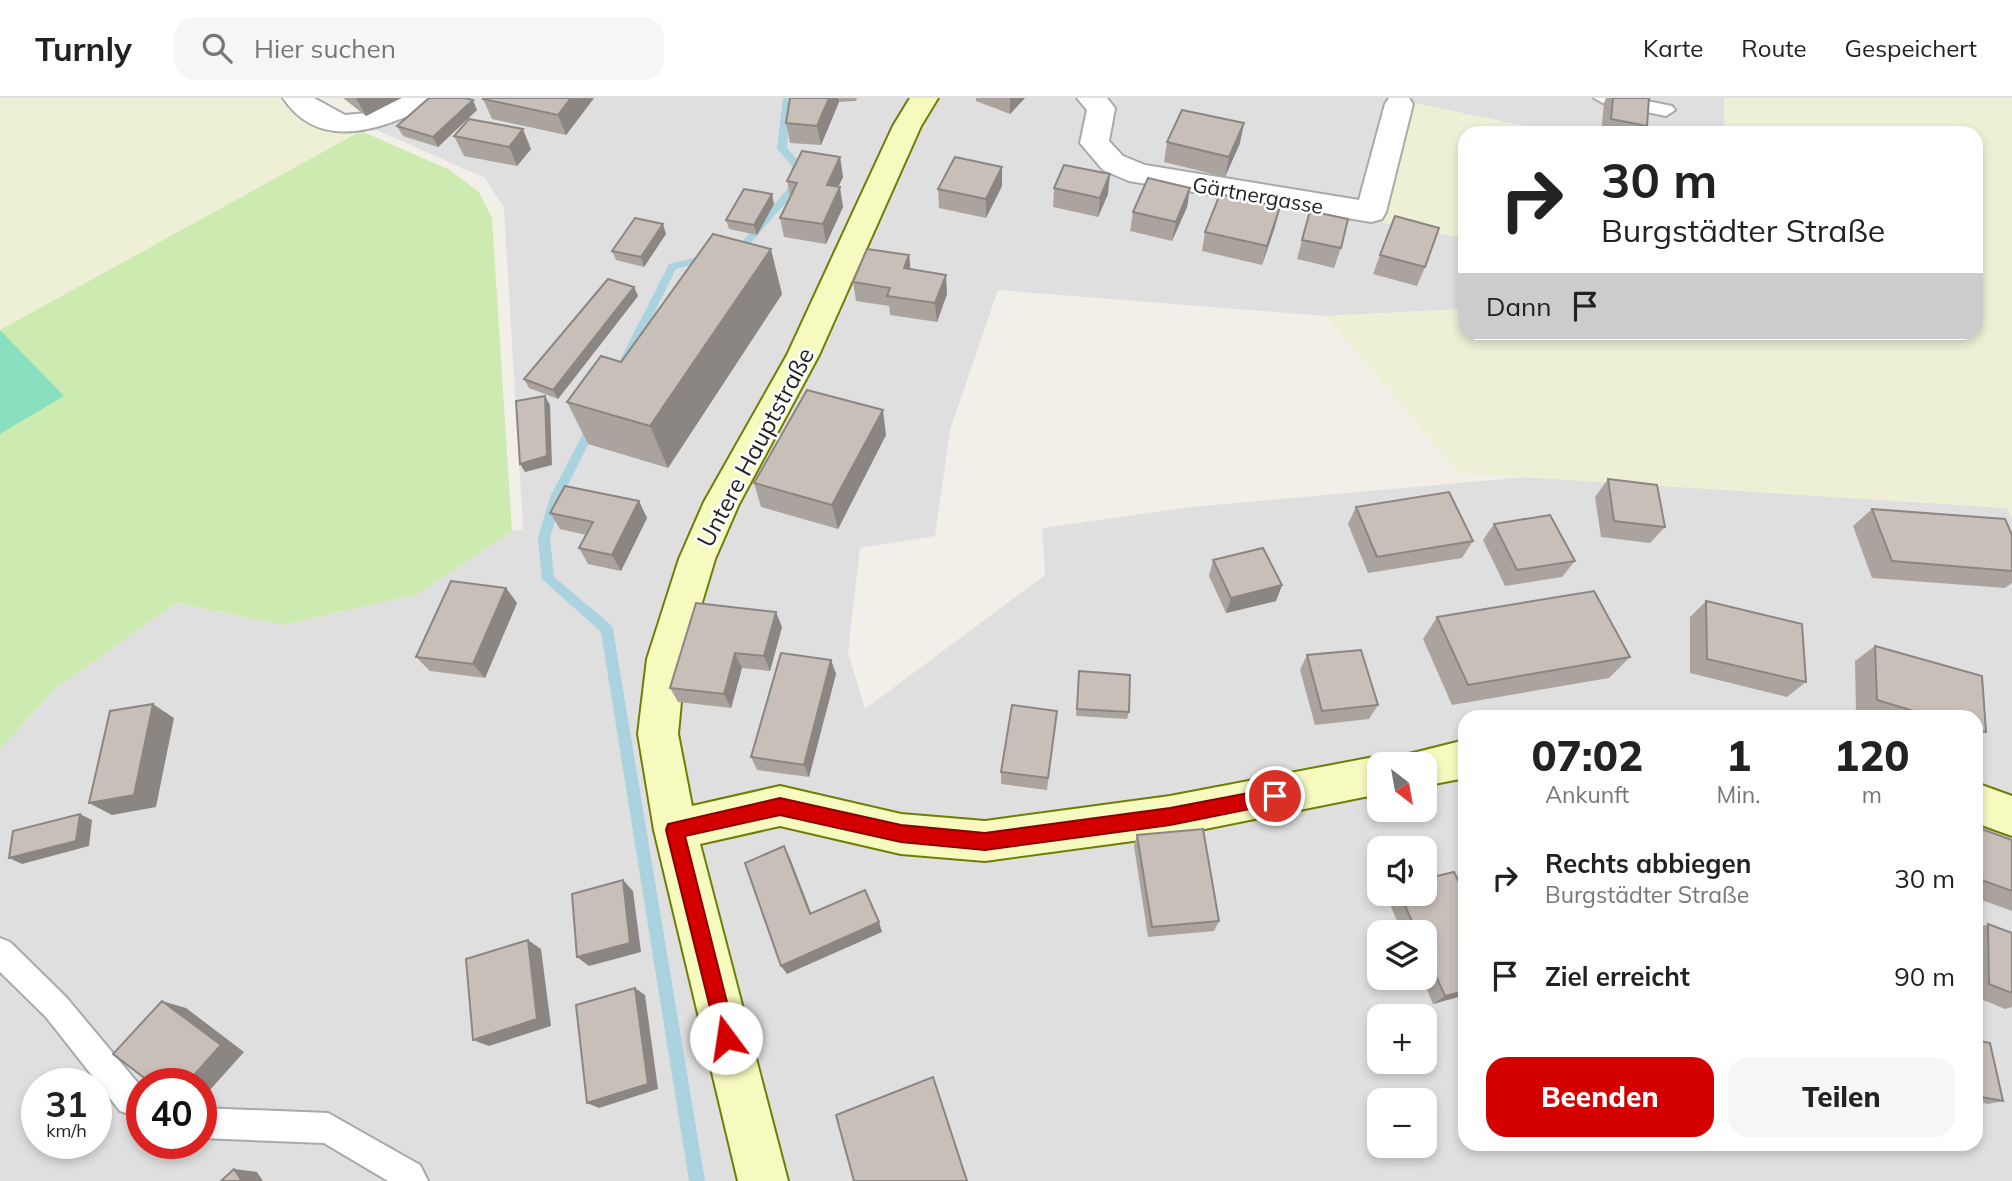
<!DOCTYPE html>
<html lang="de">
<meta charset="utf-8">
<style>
:root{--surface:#fff;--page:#f6f6f6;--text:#222;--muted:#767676;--line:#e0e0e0;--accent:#d40000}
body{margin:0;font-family:Mulish,sans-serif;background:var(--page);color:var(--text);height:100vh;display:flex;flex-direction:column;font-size:26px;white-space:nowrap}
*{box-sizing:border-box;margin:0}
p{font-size:23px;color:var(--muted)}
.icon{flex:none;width:38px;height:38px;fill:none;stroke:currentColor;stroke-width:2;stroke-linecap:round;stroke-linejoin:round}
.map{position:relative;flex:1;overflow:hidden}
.side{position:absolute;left:1458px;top:612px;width:525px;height:441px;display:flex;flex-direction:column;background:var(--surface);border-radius:21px;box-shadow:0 4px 10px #0003}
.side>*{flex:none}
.hud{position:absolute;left:1458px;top:28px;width:525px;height:214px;border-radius:21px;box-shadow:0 4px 10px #0003;background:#fff;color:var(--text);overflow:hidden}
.needle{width:46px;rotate:149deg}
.tools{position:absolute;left:1367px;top:654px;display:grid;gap:14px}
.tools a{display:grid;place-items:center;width:70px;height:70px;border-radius:14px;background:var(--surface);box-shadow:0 4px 10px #0003;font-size:35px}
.speed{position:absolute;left:21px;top:970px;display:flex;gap:14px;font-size:35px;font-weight:700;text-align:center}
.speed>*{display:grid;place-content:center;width:91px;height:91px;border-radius:50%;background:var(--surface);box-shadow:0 4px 10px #0003;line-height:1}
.speed small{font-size:18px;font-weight:400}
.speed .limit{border:10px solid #d22;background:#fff;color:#111}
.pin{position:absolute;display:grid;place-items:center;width:60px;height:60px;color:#fff;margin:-30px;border:4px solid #fff;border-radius:50%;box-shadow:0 2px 7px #0007}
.me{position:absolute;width:77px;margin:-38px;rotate:346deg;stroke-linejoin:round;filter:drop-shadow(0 0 5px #0008)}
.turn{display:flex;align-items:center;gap:24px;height:147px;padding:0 28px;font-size:32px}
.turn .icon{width:91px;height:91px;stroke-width:2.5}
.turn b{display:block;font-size:49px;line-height:60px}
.then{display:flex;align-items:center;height:66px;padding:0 28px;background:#0003;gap:14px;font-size:26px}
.eta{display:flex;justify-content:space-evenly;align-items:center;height:119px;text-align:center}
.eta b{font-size:42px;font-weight:800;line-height:49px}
.primary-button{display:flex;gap:14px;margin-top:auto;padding:14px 28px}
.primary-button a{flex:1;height:80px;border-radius:21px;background:var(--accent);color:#fff;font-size:28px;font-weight:800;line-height:80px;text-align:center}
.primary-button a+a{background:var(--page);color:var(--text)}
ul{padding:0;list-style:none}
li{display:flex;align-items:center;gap:21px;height:98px;padding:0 28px}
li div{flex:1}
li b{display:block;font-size:26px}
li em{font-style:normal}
header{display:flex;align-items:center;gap:42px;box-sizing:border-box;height:98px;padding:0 35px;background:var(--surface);border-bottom:2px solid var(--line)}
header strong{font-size:33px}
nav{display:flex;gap:38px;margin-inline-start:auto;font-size:24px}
.search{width:490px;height:63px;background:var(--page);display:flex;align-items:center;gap:18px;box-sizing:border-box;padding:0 24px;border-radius:21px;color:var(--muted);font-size:26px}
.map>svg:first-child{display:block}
</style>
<header>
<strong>Turnly</strong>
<div class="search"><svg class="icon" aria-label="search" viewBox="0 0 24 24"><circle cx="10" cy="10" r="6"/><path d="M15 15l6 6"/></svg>Hier suchen</div>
<nav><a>Karte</a><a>Route</a><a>Gespeichert</a></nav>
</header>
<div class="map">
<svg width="2012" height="1083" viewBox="0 0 2012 1083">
<rect width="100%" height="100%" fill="#f2efe9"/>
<!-- residential -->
<path fill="#e0dfdf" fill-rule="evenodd" d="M412,0H1724L1725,35H1558L1394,1L1359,120L1465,140V211L1326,218L998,192L950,332L935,438L860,450L848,554L865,611L1045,477L1042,430L1191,409L1526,379L2008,410L2012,420V1083H0V651L55,591L176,505L284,527L418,496L512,433L523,431L504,110L485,80L372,30ZM1465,620H1976V1046H1465ZM1379,667H1424V712H1379ZM1379,751H1424V796H1379ZM1379,835H1424V880H1379ZM1379,919H1424V964H1379ZM37,985H96V1045H37ZM142,985H201V1045H142ZM1379,1003H1424V1048H1379Z"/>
<!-- farmland -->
<path fill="#eef0d5" d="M0,0H282L310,24L336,35L361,33L0,232Z
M1724,0H2012V420L2007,410L1458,375L1326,218L1465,211V234H1976V35H1725Z
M1394,1L1558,35H1465V140L1359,120Z"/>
<!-- grass -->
<path fill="#cdebb0" d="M361,33L450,72L479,94L492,120L512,433L418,496L284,527L176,505L55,591L0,651V232Z"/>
<!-- pitch -->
<path fill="#88e0be" d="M0,232L64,298L0,336Z"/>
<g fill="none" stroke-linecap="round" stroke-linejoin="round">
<!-- stream -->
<path fill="#aad3df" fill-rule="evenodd" d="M783,0H791L787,50L802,67L797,92L741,156H735V152L789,89L792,68L777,51Z
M707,157L712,160L710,162L676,171L628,267H620L619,264L669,166Z
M593,323L598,327L562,399L550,440L554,479L611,527L613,531L705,1083H689L601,534L542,481L538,440L550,399L589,324Z"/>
<!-- lane casing -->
<g stroke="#a9a9a9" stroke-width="4">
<path id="lane" d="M1594,0H1632L1672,8L1675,12L1666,18L1603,5Z
M0,840L10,844L66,899L142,990V1020L120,1013L46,919L0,874Z
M201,1010L328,1015L420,1067L428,1083H388L324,1045L201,1040Z"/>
</g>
<!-- street casing -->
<g stroke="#a9a9a9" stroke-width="4">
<path id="street" d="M283,0H314L345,17L367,15L402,0H438L434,6C386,29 321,57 283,0Z
M1077,0H1107L1115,10L1109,43L1123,58L1145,67L1359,102L1385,6L1389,0H1409L1413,6L1386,114L1382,121L1371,124L1129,83L1103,72L1080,45L1087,12Z"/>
</g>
<!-- secondary casing -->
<g stroke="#707d05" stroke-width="4">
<path id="secondary" d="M910,0H938L921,28L819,257L739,406L715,461L685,561L678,636L692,708L780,688L901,716L985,723L1170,698L1379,658L1394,663L1395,667H1379V696L1170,738L985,763L901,756L780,728L700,746L788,1083H738L654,732L638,636L647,561L679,461L704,404L787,257L893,28Z
M1465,642V680L1424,688V667H1404L1409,656Z
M1976,685L2012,698V738L1976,725Z"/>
</g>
<!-- lane -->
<use href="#lane" fill="#fff" fill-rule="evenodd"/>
<!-- street -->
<use href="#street" fill="#fff" fill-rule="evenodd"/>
<!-- secondary -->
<use href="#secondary" fill="#f7fabf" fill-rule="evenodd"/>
</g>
<!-- wall -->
<path fill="#aba49e" d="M343,0H401L366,18Z
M484,0H594L566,37L492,21L483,1Z
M790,0H857L856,3L839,4L821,47L790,45L786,25Z
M976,0H1025L1010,16L976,3Z
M1606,0H1649L1647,28L1643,35H1601L1604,5Z
M477,12L438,49L403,38L397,28Z
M454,38L531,51L517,68L464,58Z
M1167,44L1240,45L1225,79L1164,64Z
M840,59L843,79L838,89L843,109L826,146L784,139L780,120L790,98L787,83Z
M1002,88L986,120L939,110L938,91Z
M1054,90L1108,96L1098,119L1053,109Z
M1190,90L1187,109L1172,143L1130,133L1133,114Z
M774,106L757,137L729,131L726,122Z
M1310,113L1341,150L1334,170L1297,161Z
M1275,129L1262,167L1202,153L1205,134Z
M666,136L644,169L616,162L612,153Z
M909,157L910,171L947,196L937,224L890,217L889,208L856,203L853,184Z
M1380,157L1425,169L1417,188L1373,176Z
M634,189L638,198L558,301L529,290L524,281Z
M782,196L668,370L588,346L567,304L621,264Z
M886,337L838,431L761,409L754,385Z
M1608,381L1665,429L1650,445L1601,439L1595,399Z
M1356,409L1473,443L1462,460L1368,475L1348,426Z
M1872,411L2012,437V485L2005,490L1872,480L1853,428Z
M550,415L647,420L621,473L588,466L579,450L586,437L560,431Z
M1494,426L1575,463L1562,479L1505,488L1483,442Z
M1213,462L1282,487L1276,503L1226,515L1209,478Z
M506,490L517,505L485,580L430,573L416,559Z
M1706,503L1806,584L1787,599L1690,575V519Z
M1437,519L1630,559L1609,580L1452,607L1423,541Z
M782,529L770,573L742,570L731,610L678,604L670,590Z
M1875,548L1982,578L1986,634L1976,639V620H1867L1856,616L1855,563Z
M1307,557L1378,607L1369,621L1315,627L1300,572Z
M831,562L836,576L809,679L757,672L751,659Z
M1079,573L1129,614L1127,621L1076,618Z
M1057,613L1047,692L1001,686V674Z
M1976,729L2012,742V813L1976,800Z
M1137,737L1219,823L1214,833L1148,839L1134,748Z
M1389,796H1465V897L1433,906L1422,880H1424V835H1402L1387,799Z
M1988,826L2012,835V909L2005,911L1976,899V831Z
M1976,942L2003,1003L1988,1006L1976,1003Z"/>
<!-- shaded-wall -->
<path fill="#8b8681" d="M356,0H401L366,18Z
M571,0H594L566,37L558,17Z
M829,0H838L839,4L821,47L817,28Z
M1010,0H1025L1010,16Z
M473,2L477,12L438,49L433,39Z
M1244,25L1240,45L1225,79L1229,59Z
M523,31L531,51L517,68L509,49Z
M840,59L843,79L830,107L827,87Z
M1002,69V88L986,120V101Z
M1110,76L1108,96L1098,119L1100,100Z
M840,89L843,109L826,146L823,126Z
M1190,90L1187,109L1172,143L1176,124Z
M772,96L774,106L757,137L754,127Z
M1280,109L1275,129L1262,167L1267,148Z
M663,126L666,136L644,169L641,159Z
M771,151L782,196L668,370L650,328Z
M909,157L911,176L904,170Z
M946,177L947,196L937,224L935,205Z
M634,189L638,198L558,301L553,292Z
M545,298L550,307L552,367L525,374L520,366Z
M883,312L886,337L838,431L832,407Z
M639,403L647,420L621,473L612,457Z
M1282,487L1276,503L1226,515L1231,500Z
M506,490L517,505L485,580L473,566Z
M776,514L782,529L770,573L764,558Z
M735,555L742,570L731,610L724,596Z
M831,562L836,576L809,679L804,667Z
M153,606L174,620L156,709L112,717L89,705Z
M80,716L92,722L89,748L22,766L9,760Z
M784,748L790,760L815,825L810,816Z
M623,782L633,793L641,854L589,868L577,859Z
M879,824L882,834L787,876L781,868Z
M528,842L541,851L551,928L489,948L473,942Z
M635,890L645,897L658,991L599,1010L587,1005Z
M1465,893V897L1433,906L1445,898Z
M162,903L186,910L244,954L201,1002V985H187Z
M234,1071L257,1074L263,1083H242Z"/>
<!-- building -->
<path fill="#c7bfb8" stroke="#8b8681" stroke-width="2" d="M429,0H465L473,2L433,39L397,28Z
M484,0H571L558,17L483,1Z
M790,0H829L817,28L786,25Z
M1613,0H1649L1647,28L1611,21Z
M1182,12L1244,25L1229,59L1167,44Z
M469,21L523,31L509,49L454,38Z
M802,53L840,59L827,87L840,89L823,126L780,120L797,85L787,83Z
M955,59L1002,69L986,101L938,91Z
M1064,67L1110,76L1100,100L1054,90Z
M1148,80L1190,90L1176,124L1133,114Z
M744,91L772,96L754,127L726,122Z
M1220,96L1280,109L1267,148L1205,134Z
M1310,113L1348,121L1341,150L1302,142Z
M1395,118L1439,130L1425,169L1380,157Z
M635,120L663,126L641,159L612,153Z
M713,136L771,151L650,328L567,304L601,258L621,264Z
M867,151L909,157L904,170L946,177L935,205L887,198L890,190L853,184Z
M608,181L634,189L553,292L524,281Z
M807,292L883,312L832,407L754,385Z
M545,298L547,358L520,366L516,303Z
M1608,381L1657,387L1665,429L1614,423Z
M565,388L639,403L612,457L579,450L593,424L550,415Z
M1449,394L1473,443L1377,459L1356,409Z
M1872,411L2005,421L2012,437V473L1892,463Z
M1550,417L1575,463L1517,472L1494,426Z
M1263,450L1282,487L1231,500L1213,462Z
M451,483L506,490L473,566L416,559Z
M1594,493L1630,559L1468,587L1437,519Z
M1706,503L1802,526L1806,584L1707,561Z
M696,505L776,514L764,558L735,555L724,596L670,590Z
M1875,548L1982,578L1986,634L1976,631V620H1937L1877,602Z
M1361,552L1378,607L1322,613L1307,557Z
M781,555L831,562L804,667L751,659Z
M1079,573L1130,577L1129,614L1077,611Z
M153,606L134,697L89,705L110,613Z
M1012,607L1057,613L1048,680L1001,674Z
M80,716L76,743L9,760L13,733Z
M1976,729L2012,742V793L1976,780Z
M1203,731L1219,823L1152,829L1137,737Z
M784,748L810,816L865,792L879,824L781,868L745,765Z
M1454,774L1465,796V893L1445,898L1424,851V835H1417L1400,796H1424V781Z
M623,782L630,845L577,859L572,796Z
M1988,826L2012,835V895L1989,886Z
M528,842L537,921L473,942L466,861Z
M635,890L648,986L587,1005L576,907Z
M162,903L221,947L187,985H151L113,956Z
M1976,942L1990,945L2003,1003L1976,998Z
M933,979L967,1083H854L836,1017Z
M234,1071L242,1083H221Z"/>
<!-- route -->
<path fill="#d40000" stroke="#8a0000" stroke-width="2" d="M1275,690L1281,692L1283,698L1281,704L1275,706L1170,727L985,752L901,744L780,717L685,738L736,940L733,946L726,949L719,946L666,732L668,726L780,700L901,727L985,735L1170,710Z"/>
<g text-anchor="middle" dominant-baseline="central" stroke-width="5" stroke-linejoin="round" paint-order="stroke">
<!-- far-street labels -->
<g font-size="21" fill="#222" stroke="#fff">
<text transform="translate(1258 97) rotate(10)">Gärtnergasse</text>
</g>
<!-- street labels -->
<g font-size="24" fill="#222" stroke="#fff">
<text transform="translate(755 349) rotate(-62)">Untere Hauptstraße</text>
</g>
</g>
</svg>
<div class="tools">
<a><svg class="needle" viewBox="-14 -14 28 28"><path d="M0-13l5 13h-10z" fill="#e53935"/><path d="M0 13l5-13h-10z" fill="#767676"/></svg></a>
<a><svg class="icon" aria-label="sound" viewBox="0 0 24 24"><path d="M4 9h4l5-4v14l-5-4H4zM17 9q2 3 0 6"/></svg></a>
<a><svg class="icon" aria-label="layers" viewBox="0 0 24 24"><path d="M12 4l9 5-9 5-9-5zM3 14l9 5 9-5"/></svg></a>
<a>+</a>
<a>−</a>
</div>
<div class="speed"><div>31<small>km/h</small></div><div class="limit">40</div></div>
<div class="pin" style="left:1275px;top:698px;background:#d93025"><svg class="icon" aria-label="arrive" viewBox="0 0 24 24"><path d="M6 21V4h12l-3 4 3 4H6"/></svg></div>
<svg class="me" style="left:726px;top:940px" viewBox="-20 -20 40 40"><circle r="19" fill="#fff"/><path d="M0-13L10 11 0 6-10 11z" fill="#d40000"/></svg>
<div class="hud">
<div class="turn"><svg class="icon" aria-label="right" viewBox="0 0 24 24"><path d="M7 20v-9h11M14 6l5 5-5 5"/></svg><div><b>30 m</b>Burgstädter Straße</div></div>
<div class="then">Dann<svg class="icon" aria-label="arrive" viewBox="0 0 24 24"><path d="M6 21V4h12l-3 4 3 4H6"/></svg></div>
</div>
<section class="side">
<div class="eta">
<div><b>07:02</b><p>Ankunft</p></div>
<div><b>1</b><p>Min.</p></div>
<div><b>120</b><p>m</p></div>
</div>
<ul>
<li><svg class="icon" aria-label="right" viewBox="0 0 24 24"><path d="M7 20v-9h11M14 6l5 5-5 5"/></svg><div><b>Rechts abbiegen</b><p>Burgstädter Straße</p></div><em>30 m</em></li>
<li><svg class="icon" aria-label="arrive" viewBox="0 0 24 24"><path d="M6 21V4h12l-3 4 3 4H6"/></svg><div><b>Ziel erreicht</b></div><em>90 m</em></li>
</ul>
<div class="primary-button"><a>Beenden</a><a>Teilen</a></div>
</section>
</div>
